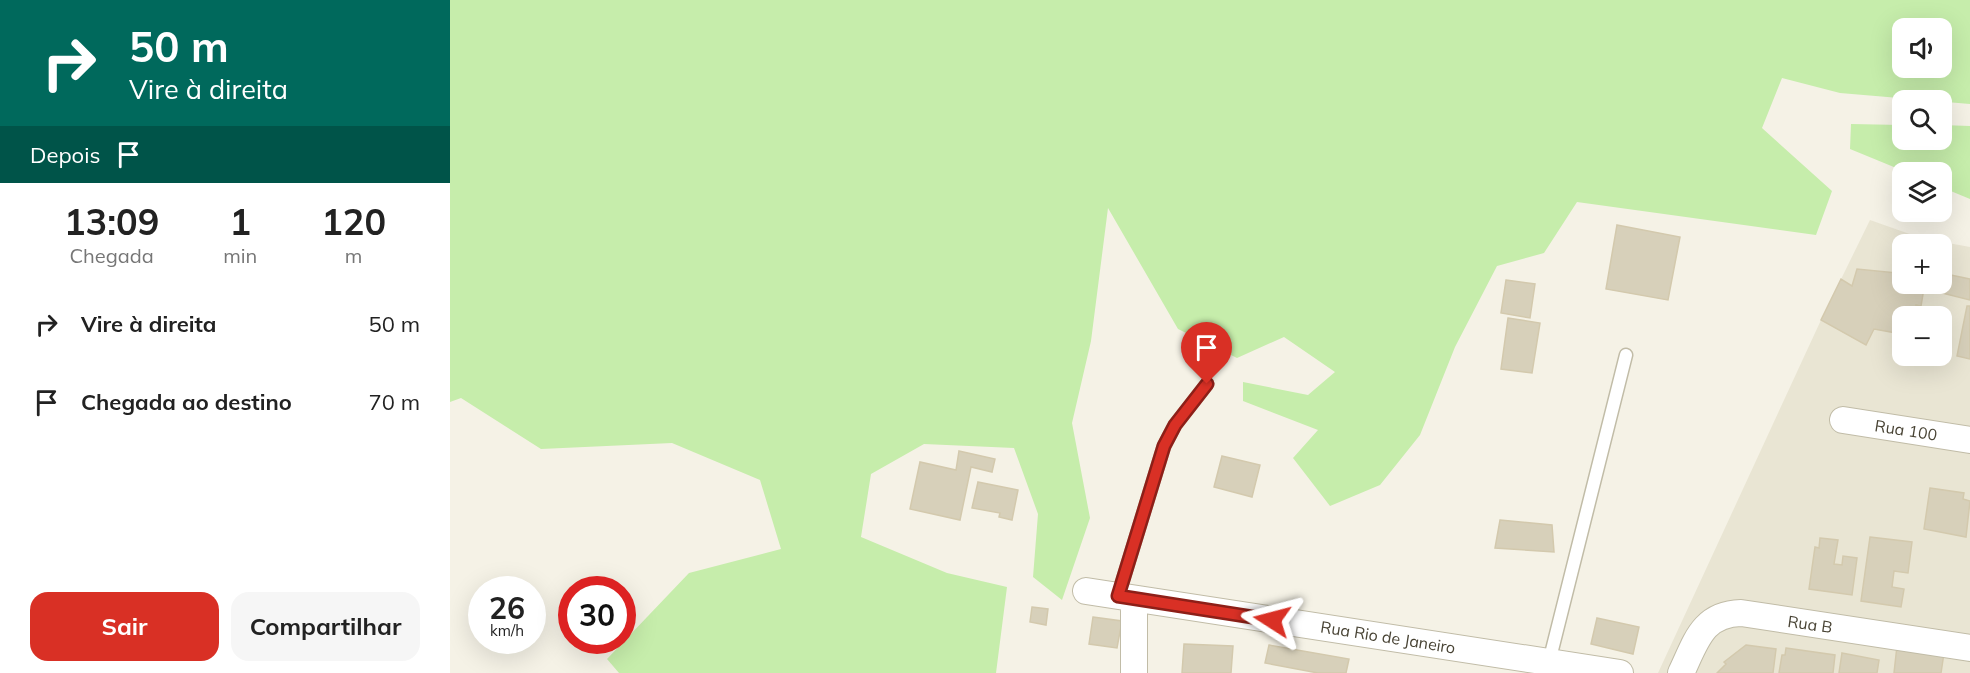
<!DOCTYPE html>
<html lang="pt">
<meta charset="utf-8">
<style>
:root{--surface:#fff;--page:#f6f6f6;--text:#222;--muted:#767676;--accent:#d93025}
body{margin:0;font-family:Mulish,sans-serif;background:var(--page);color:var(--text);height:100vh;display:flex;flex-direction:column;font-size:22px;white-space:nowrap}
*{box-sizing:border-box;margin:0}
p{font-size:20px;color:var(--muted)}
.icon{flex:none;width:33px;height:33px;fill:none;stroke:currentColor;stroke-width:2;stroke-linecap:round;stroke-linejoin:round}
.map{position:relative;flex:1;overflow:hidden}
.sheet{display:flex;flex-direction:column;background:var(--surface);width:450px}
.sheet>*{flex:none}
.guide{background:#00695c;color:#fff;overflow:hidden}
.tools{position:absolute;left:1442px;top:18px;display:grid;gap:12px}
.tools a{display:grid;place-items:center;width:60px;height:60px;border-radius:12px;background:var(--surface);box-shadow:0 6px 24px #0002;font-size:30px}
.speed{position:absolute;left:18px;top:576px;display:flex;gap:12px;font-size:30px;font-weight:700;text-align:center}
.speed>*{display:grid;place-content:center;width:78px;height:78px;border-radius:50%;background:var(--surface);box-shadow:0 6px 24px #0002;line-height:1}
.speed small{font-size:15px;font-weight:400}
.speed .limit{border:9px solid #d22;background:#fff;color:#111}
.pin{position:absolute;display:grid;place-items:center;width:51px;height:51px;color:#fff;margin:-62px -26px;border-radius:50% 50% 50% 0;rotate:-45deg;box-shadow:0 0 6px #0007}
.pin .icon{rotate:45deg}
.me{position:absolute;width:66px;margin:-33px;rotate:279deg;stroke-linejoin:round;filter:drop-shadow(0 0 4px #0008)}
.turn{display:flex;align-items:center;gap:21px;height:126px;padding:0 30px;font-size:27px}
.turn .icon{width:78px;height:78px;stroke-width:2.5}
.turn b{display:block;font-size:42px;line-height:51px}
.then{display:flex;align-items:center;height:57px;padding:0 30px;background:#0003;gap:12px;font-size:22px}
.eta{display:flex;justify-content:space-evenly;align-items:center;height:102px;text-align:center}
.eta b{font-size:36px;font-weight:700;line-height:42px}
.cta{display:flex;gap:12px;margin-top:auto;padding:12px 30px}
.cta a{flex:1;height:69px;border-radius:18px;background:var(--accent);color:#fff;font-size:24px;font-weight:700;line-height:69px;text-align:center}
.cta a+a{background:var(--page);color:var(--text)}
ul{padding:0;list-style:none}
li{display:flex;align-items:center;gap:18px;height:78px;padding:0 30px}
li div{flex:1}
li b{display:block;font-size:22px}
li em{font-style:normal}
main{display:flex;flex:1;min-height:0}
.map>svg:first-child{display:block}
</style>
<main>
<section class="sheet">
<div class="guide">
<div class="turn"><svg class="icon" aria-label="right" viewBox="0 0 24 24"><path d="M7 20v-9h11M14 6l5 5-5 5"/></svg><div><b>50 m</b>Vire à direita</div></div>
<div class="then">Depois<svg class="icon" aria-label="arrive" viewBox="0 0 24 24"><path d="M6 21V4h12l-3 4 3 4H6"/></svg></div>
</div>
<div class="eta">
<div><b>13:09</b><p>Chegada</p></div>
<div><b>1</b><p>min</p></div>
<div><b>120</b><p>m</p></div>
</div>
<ul>
<li><svg class="icon" aria-label="right" viewBox="0 0 24 24"><path d="M7 20v-9h11M14 6l5 5-5 5"/></svg><div><b>Vire à direita</b></div><em>50 m</em></li>
<li><svg class="icon" aria-label="arrive" viewBox="0 0 24 24"><path d="M6 21V4h12l-3 4 3 4H6"/></svg><div><b>Chegada ao destino</b></div><em>70 m</em></li>
</ul>
<div class="cta"><a>Sair</a><a>Compartilhar</a></div>
</section>
<div class="map">
<svg width="1520" height="673" viewBox="0 0 1520 673">
<rect width="100%" height="100%" fill="#f5f2e6"/>
<!-- residential -->
<path fill="#e9e5d3" fill-rule="evenodd" d="M1420,220L1471,238L1520,247V673H1208L1371,320ZM1452,244H1491V284H1452ZM1452,316H1491V356H1452Z"/>
<!-- green -->
<path fill="#c6edab" fill-rule="evenodd" d="M0,0H1520V104L1390,93L1332,78L1312,128L1382,191L1366,235L1127,202L1094,253L1047,266L1005,347L970,435L930,485L880,506L843,458L868,430L793,401V382L858,395L885,372L834,337L787,358L728,329L658,208L641,341L622,423L640,518L612,600L583,577L588,514L564,448L474,444L421,474L411,537L497,573L557,587L546,673H169L157,659L239,573L331,549L310,480L222,443L91,449L11,398L0,402ZM1452,28H1491V68H1452Z
M1401,124L1452,125V140H1491V125L1520,126V199L1491,187V172H1456L1400,149Z"/>
<!-- building -->
<path fill="#d7d0ba" stroke="#d3c9ad" stroke-width="1.5" d="M1167,225L1230,237L1218,300L1156,289Z
M1448,265L1452,266V284H1469V287L1474,288L1471,306L1466,305L1465,312L1469,313V316H1452V334L1424,329L1416,345L1371,320L1391,279L1402,286L1407,269L1447,273Z
M1496,274L1520,279V300L1492,293Z
M1056,280L1085,284L1080,318L1051,313Z
M1517,306H1520V359L1507,356Z
M1058,318L1090,323L1082,373L1051,369Z
M509,451L545,459L542,472L521,467L510,520L460,509L470,462L506,470Z
M772,456L810,465L802,497L764,487Z
M528,482L568,490L562,520L549,517L550,513L522,508Z
M1480,488L1514,493L1513,499L1520,501L1516,537L1474,529Z
M1050,520L1102,525L1104,552L1045,548Z
M1420,537L1462,542L1458,573L1444,571L1442,587L1454,589L1451,607L1411,601Z
M1370,538L1388,540L1384,564L1392,565L1393,556L1407,558L1402,595L1359,589L1365,547L1369,548Z
M582,607L598,609L596,625L580,622Z
M643,617L672,621L667,648L639,644Z
M1147,618L1189,627L1183,654L1141,644Z
M734,644L783,646L781,673H732Z
M819,645L899,659L896,673H868L815,663Z
M1296,645L1326,649L1323,673H1267L1276,664L1274,662Z
M1447,646L1494,653L1491,673H1444Z
M1336,648L1385,655L1383,673H1329L1332,655H1335Z
M1392,653L1429,660L1427,673H1389Z"/>
<g fill="none" stroke-linecap="round" stroke-linejoin="round">
<!-- lane casing -->
<g stroke="#c1bca7" stroke-width="15">
<path id="lane" d="M668,596L714,446L725,425L757,384
M1099,662L1176,355"/>
</g>
<!-- street casing -->
<g stroke="#c1bca7" stroke-width="28">
<path id="street" d="M1393,420L1520,440
M636,591L1170,673
M684,673V599
M1231,673C1246,642 1252,614 1291,613L1520,648"/>
</g>
<!-- lane -->
<use href="#lane" stroke="#fff" stroke-width="12"/>
<!-- street -->
<use href="#street" stroke="#fff" stroke-width="26"/>
</g>
<g fill="none" stroke-linecap="round" stroke-linejoin="round">
<!-- route casing -->
<g stroke="#8d1f18" stroke-width="15">
<path id="route" d="M757,384L725,425L714,446L668,596L822,620"/>
</g>
<!-- route -->
<use href="#route" stroke="#d93025" stroke-width="10"/>
</g>
<g text-anchor="middle" dominant-baseline="central" stroke-width="5" stroke-linejoin="round" paint-order="stroke">
<!-- street labels -->
<g font-size="16" fill="#484334" stroke="#fff">
<text transform="translate(1456 430) rotate(9)">Rua 100</text>
<text transform="translate(1360 624) rotate(8)">Rua B</text>
<text transform="translate(938 637) rotate(9)">Rua Rio de Janeiro</text>
</g>
</g>
</svg>
<div class="tools">
<a><svg class="icon" aria-label="sound" viewBox="0 0 24 24"><path d="M4 9h4l5-4v14l-5-4H4zM17 9q2 3 0 6"/></svg></a>
<a><svg class="icon" aria-label="search" viewBox="0 0 24 24"><circle cx="10" cy="10" r="6"/><path d="M15 15l6 6"/></svg></a>
<a><svg class="icon" aria-label="layers" viewBox="0 0 24 24"><path d="M12 4l9 5-9 5-9-5zM3 14l9 5 9-5"/></svg></a>
<a>+</a>
<a>−</a>
</div>
<div class="speed"><div>26<small>km/h</small></div><div class="limit">30</div></div>
<div class="pin" style="left:757px;top:384px;background:#d93025"><svg class="icon" aria-label="arrive" viewBox="0 0 24 24"><path d="M6 21V4h12l-3 4 3 4H6"/></svg></div>
<svg class="me" style="left:822px;top:620px" viewBox="-20 -20 40 40"><path d="M0-17L14 15 0 8-14 15z" fill="#d93025" stroke="#fff" stroke-width="4"/></svg>
</div>
</main>
